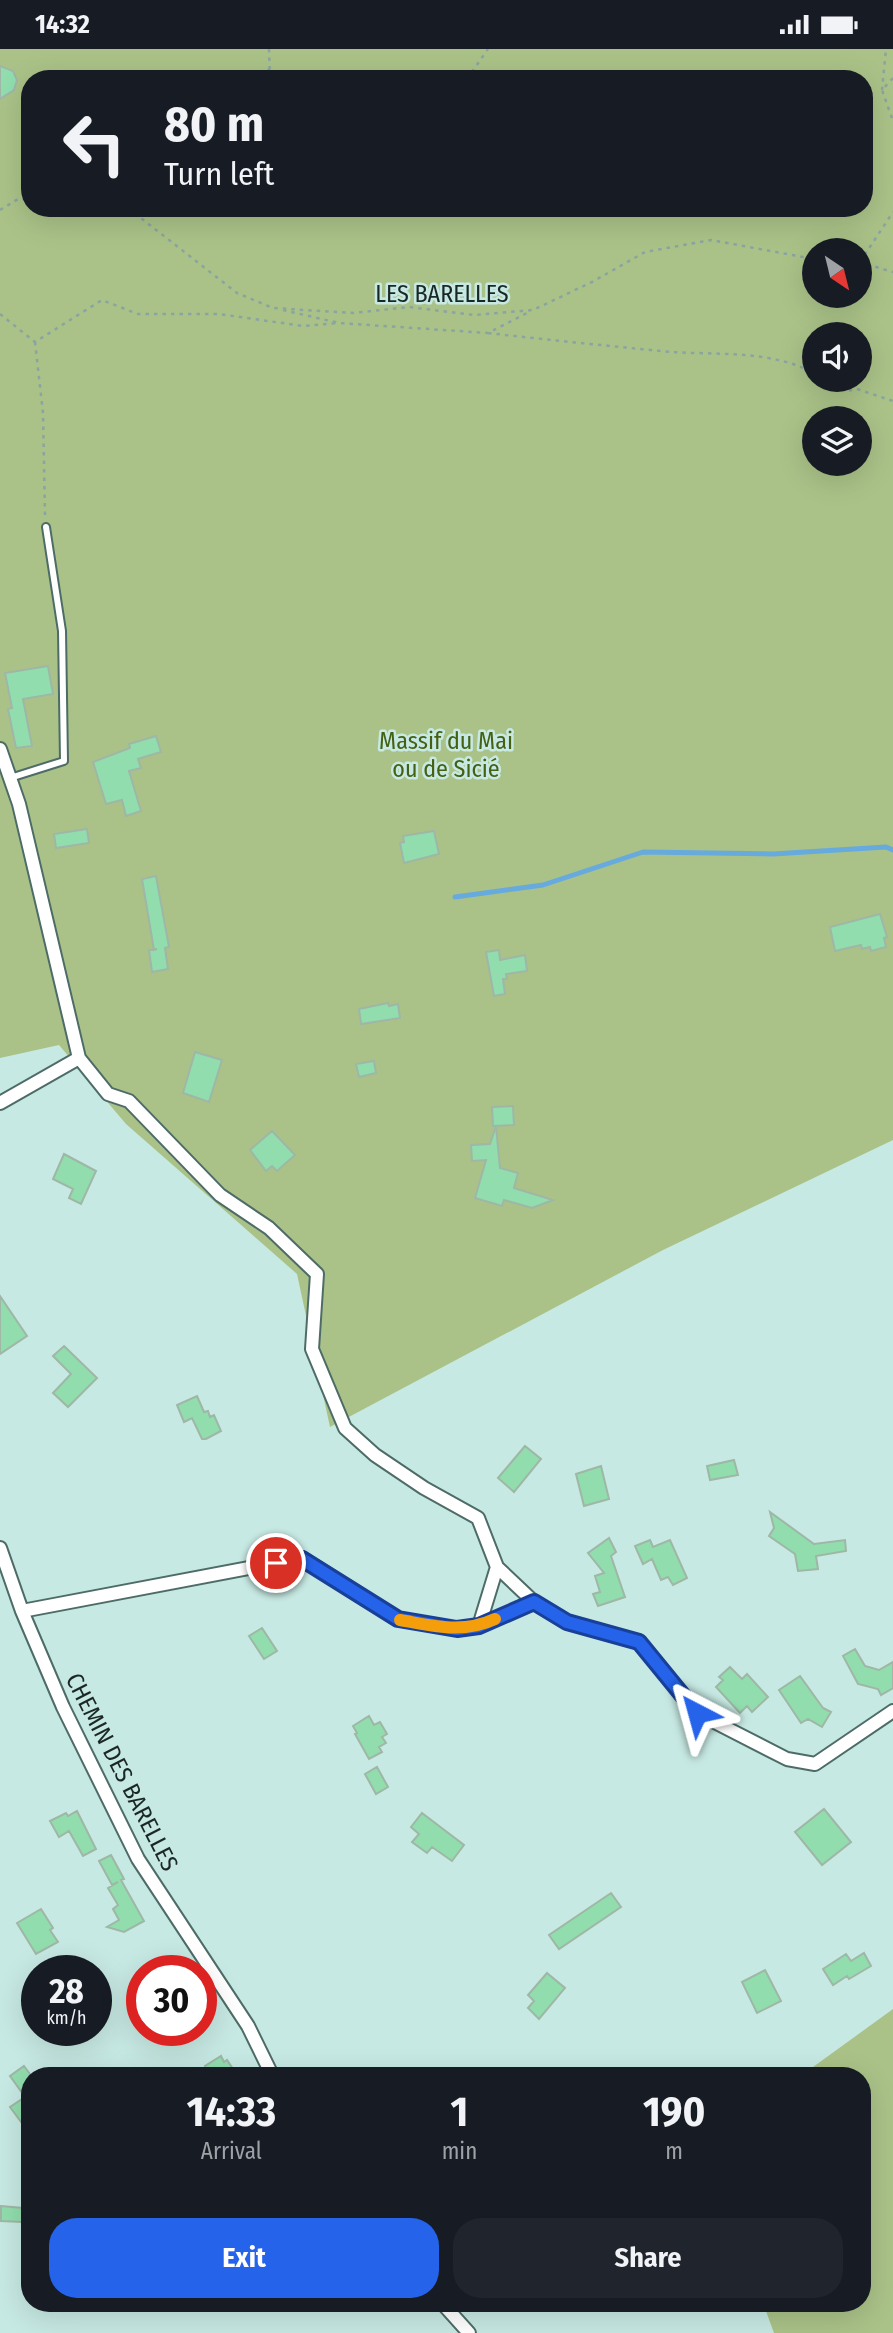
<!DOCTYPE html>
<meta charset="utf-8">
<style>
:root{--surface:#171b24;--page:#20242c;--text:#f1f3f6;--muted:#9ea1a6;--accent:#2563eb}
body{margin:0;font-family:"Fira Sans Condensed",sans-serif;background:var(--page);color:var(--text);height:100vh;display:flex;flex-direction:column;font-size:26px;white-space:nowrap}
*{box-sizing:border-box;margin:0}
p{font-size:23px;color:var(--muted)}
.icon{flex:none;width:38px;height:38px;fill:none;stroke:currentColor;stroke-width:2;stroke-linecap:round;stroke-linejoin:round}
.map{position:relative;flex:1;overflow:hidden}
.drawer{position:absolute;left:21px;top:2018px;width:850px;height:245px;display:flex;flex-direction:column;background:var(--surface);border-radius:28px;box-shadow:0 7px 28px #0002}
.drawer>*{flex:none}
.top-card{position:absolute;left:21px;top:21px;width:852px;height:147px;border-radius:28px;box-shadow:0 7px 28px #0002;background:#171b24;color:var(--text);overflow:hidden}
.needle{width:46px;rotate:145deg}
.controls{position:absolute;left:802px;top:189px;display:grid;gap:14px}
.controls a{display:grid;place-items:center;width:70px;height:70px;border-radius:50%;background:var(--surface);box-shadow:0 7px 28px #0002;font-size:35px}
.speed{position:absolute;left:21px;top:1906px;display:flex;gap:14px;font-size:35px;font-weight:700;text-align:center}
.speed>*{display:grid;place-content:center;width:91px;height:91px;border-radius:50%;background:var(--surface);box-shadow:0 7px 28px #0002;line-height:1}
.speed small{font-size:18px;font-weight:400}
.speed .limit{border:10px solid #d22;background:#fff;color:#111}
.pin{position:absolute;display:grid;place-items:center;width:60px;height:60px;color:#fff;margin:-30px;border:4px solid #fff;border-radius:50%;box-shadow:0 2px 7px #0007}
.me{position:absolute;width:77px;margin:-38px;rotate:321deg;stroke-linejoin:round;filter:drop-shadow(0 0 5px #0008)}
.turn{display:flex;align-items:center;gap:24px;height:147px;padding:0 28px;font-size:32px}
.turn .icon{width:91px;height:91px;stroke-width:2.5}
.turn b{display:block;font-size:49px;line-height:60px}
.eta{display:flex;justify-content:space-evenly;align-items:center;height:119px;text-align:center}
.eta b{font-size:42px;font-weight:700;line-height:49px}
.button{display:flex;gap:14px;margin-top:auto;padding:14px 28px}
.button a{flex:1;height:80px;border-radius:28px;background:var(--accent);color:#fff;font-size:28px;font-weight:700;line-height:80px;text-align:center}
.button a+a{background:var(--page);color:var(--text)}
.status{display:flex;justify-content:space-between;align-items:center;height:49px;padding:0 35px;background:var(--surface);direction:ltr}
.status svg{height:19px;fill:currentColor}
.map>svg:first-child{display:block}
</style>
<div class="status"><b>14:32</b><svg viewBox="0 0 49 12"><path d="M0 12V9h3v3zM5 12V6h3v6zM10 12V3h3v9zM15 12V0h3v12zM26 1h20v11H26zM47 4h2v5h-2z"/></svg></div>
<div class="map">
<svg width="893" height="2284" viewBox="0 0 893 2284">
<rect width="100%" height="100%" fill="#c7e9e3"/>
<!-- green -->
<path fill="#aac288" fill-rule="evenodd" d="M0,0H893V1091L663,1201L330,1378L297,1225L126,1075L59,996L0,1009ZM30,30H864V159H30ZM814,201H859V247H814ZM814,285H859V331H814ZM814,369H859V415H814Z
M893,1960V2284H774L763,2254H863V2026H802Z"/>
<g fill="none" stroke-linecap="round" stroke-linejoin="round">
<!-- stream -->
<path stroke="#67aadd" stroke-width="5" d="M455,848L543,836L643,803L773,805L886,798L893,801"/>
</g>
<!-- building -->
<path fill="#91ddad" stroke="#9eb7a6" stroke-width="2" d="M0,17L13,22L17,31L14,41L0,50Z
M48,617L53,645L23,650L32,697L16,699L8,660L12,659L5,624Z
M156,687L161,703L138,710L141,719L129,722L141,762L126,767L122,751L106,755L93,713L130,699L129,695Z
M87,780L89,794L56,799L54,785Z
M434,782L439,805L404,814L400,794L404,793L403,787Z
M156,827L169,898L165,899L168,920L152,923L149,901L157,900L154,901L142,830Z
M880,865L887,888L884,889L886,898L871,902L870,898L862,900L861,896L835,902L830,878Z
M499,901L500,911L525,906L527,922L506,925L507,930H503L505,945L494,947L486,903Z
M388,954L389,957L398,955L400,969L361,975L359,960Z
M195,1003L222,1011L209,1053L183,1044Z
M374,1012L376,1024L359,1028L356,1015Z
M513,1057L514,1076L493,1077L492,1058Z
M496,1077L500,1119L518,1124L514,1139L553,1151L532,1159L504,1151L502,1157L475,1149L486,1111L472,1112L471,1096L490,1095Z
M272,1082L295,1106L277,1122L272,1117L266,1122L250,1101Z
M64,1105L96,1122L81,1155L69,1149L73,1140L53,1130Z
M0,1247L27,1287L0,1305Z
M64,1297L97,1329L68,1358L53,1344L71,1325L53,1307Z
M197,1347L204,1363L208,1362L210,1368L214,1366L221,1382L206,1390H202L192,1369L184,1373L177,1356Z
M525,1397L541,1410L514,1443L498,1429Z
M734,1411L738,1426L710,1431L707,1417Z
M601,1417L609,1450L584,1457L576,1425Z
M770,1463L814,1495L845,1491L846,1502L816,1507L818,1520L798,1522L795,1505L769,1487L774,1479Z
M609,1489L616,1503L611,1507L625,1548L598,1557L593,1545L600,1543L595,1527L604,1524L588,1504Z
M650,1491L653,1498L670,1491L687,1529L673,1536L668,1528L661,1531L652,1510L643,1515L635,1497Z
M262,1579L277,1602L264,1610L249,1587Z
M855,1600L865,1617L879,1621L893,1613V1639L881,1646L878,1640L858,1635L843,1607Z
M730,1618L742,1630L747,1625L768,1648L752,1663L747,1657L740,1664L716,1638L723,1631L719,1628Z
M800,1627L823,1659L831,1663L822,1678L808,1670L801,1674L779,1641Z
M369,1667L374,1676L380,1673L387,1685L382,1688L386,1694L379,1698L382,1703L369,1710L355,1685L357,1684L353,1677Z
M377,1718L388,1738L376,1745L365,1725Z
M824,1760L851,1793L822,1816L795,1783Z
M77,1762L96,1800L83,1807L69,1782L59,1788L50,1772L66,1764L68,1767Z
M422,1764L464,1796L452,1812L432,1798L427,1804L412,1793L419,1785L411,1778Z
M111,1806L124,1830L121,1831L144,1872L124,1883L107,1878L119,1871L113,1860L118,1856L108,1839L118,1833L112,1836L99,1812Z
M611,1844L621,1858L559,1900L549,1886Z
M41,1860L53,1879L50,1881L58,1893L36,1905L17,1874Z
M864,1904L871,1917L849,1930L847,1927L833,1936L823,1920L846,1905L851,1912Z
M765,1921L781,1952L757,1964L742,1933Z
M547,1924L565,1939L539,1970L528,1959L534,1952L528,1946Z
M221,2007L224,2013L227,2011L237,2026H191L206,2020L205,2017Z
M24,2017L30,2025V2067L21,2073L10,2058L25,2048L10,2027Z
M1,2157L23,2159L22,2173L1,2172Z"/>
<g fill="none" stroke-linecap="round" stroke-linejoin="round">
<!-- service casing -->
<g stroke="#4e6c67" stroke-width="10">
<path id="service" d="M10,729L64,712L62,582L46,478"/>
</g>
<!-- minor casing -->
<g stroke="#4e6c67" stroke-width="16">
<path id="minor" d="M0,700L19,755L79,1009L108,1045L129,1052L220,1146L269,1179L317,1225L312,1300L345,1379L375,1406L424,1439L478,1469L497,1518
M0,1054L79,1009
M0,1499L22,1562L63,1658L138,1810L248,1977L272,2026
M534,1553L567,1573L639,1593L697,1664L787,1710L815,1715L893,1662
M22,1562L302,1509L398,1570L457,1580L479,1577L534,1553L497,1518L479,1577
M442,2254L469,2284"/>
</g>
<!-- path -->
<path stroke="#8aa4a0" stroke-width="2.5" stroke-dasharray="3.5 5" stroke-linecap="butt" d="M269,0L270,30
M893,29L882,41L893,72
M264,30L269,20
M467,30L488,0
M882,41L886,0
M128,159L237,244L273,259L353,264L409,258L474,266L533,261L592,233L645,203L711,191L814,210
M0,161L18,150H30
M859,213L893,223
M860,213L893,163
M283,261L339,274L488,284L531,262
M0,265L35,293L102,251L138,265H219L303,277L339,274
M488,284C549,291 610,297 671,303C718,306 771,301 814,324
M35,293L43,364L45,467
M826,331L847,342L857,340L893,352"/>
<!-- service -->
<use href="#service" stroke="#fff" stroke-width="6"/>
<!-- minor -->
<use href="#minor" stroke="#fff" stroke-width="12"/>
</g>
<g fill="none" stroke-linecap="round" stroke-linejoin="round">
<!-- route casing -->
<g stroke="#184099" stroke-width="18">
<path id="route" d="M276,1514L302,1510L398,1570L457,1580L479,1577L534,1553L567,1573L639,1593L697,1664"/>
</g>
<!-- route -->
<use href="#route" stroke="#2563eb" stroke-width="12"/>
<!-- slow -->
<path stroke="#f59e0b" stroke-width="12" d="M400,1571C435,1577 462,1585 495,1570"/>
</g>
<g text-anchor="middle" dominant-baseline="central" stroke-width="5" stroke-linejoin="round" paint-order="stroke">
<!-- street labels -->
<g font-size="24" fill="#1b2725" stroke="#c7e9e3">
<text x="442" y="245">LES BARELLES</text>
<text transform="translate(122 1723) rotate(63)">CHEMIN DES BARELLES</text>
</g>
<!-- park labels -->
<g font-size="24" fill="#466013" stroke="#c7e9e3">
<text x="446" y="692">Massif du Mai<tspan x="446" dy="28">ou de Sicié</tspan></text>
</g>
</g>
</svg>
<div class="controls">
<a><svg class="needle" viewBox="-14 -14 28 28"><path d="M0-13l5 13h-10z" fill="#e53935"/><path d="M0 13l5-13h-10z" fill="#9ea1a6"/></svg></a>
<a><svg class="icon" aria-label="sound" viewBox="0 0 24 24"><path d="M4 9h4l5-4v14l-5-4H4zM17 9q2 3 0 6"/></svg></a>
<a><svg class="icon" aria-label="layers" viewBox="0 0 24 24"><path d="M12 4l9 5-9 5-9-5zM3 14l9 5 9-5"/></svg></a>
</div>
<div class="speed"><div>28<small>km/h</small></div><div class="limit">30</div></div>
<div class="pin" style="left:276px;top:1514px;background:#d93025"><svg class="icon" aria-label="arrive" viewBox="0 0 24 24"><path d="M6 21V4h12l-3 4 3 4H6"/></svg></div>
<svg class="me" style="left:697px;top:1664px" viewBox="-20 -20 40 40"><path d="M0-17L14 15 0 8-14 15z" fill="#2563eb" stroke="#fff" stroke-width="4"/></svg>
<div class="top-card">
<div class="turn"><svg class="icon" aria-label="left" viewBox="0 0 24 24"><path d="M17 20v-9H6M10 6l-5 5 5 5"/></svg><div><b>80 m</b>Turn left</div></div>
</div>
<section class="drawer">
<div class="eta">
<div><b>14:33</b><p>Arrival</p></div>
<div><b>1</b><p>min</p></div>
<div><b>190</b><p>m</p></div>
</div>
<div class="button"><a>Exit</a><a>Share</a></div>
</section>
</div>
